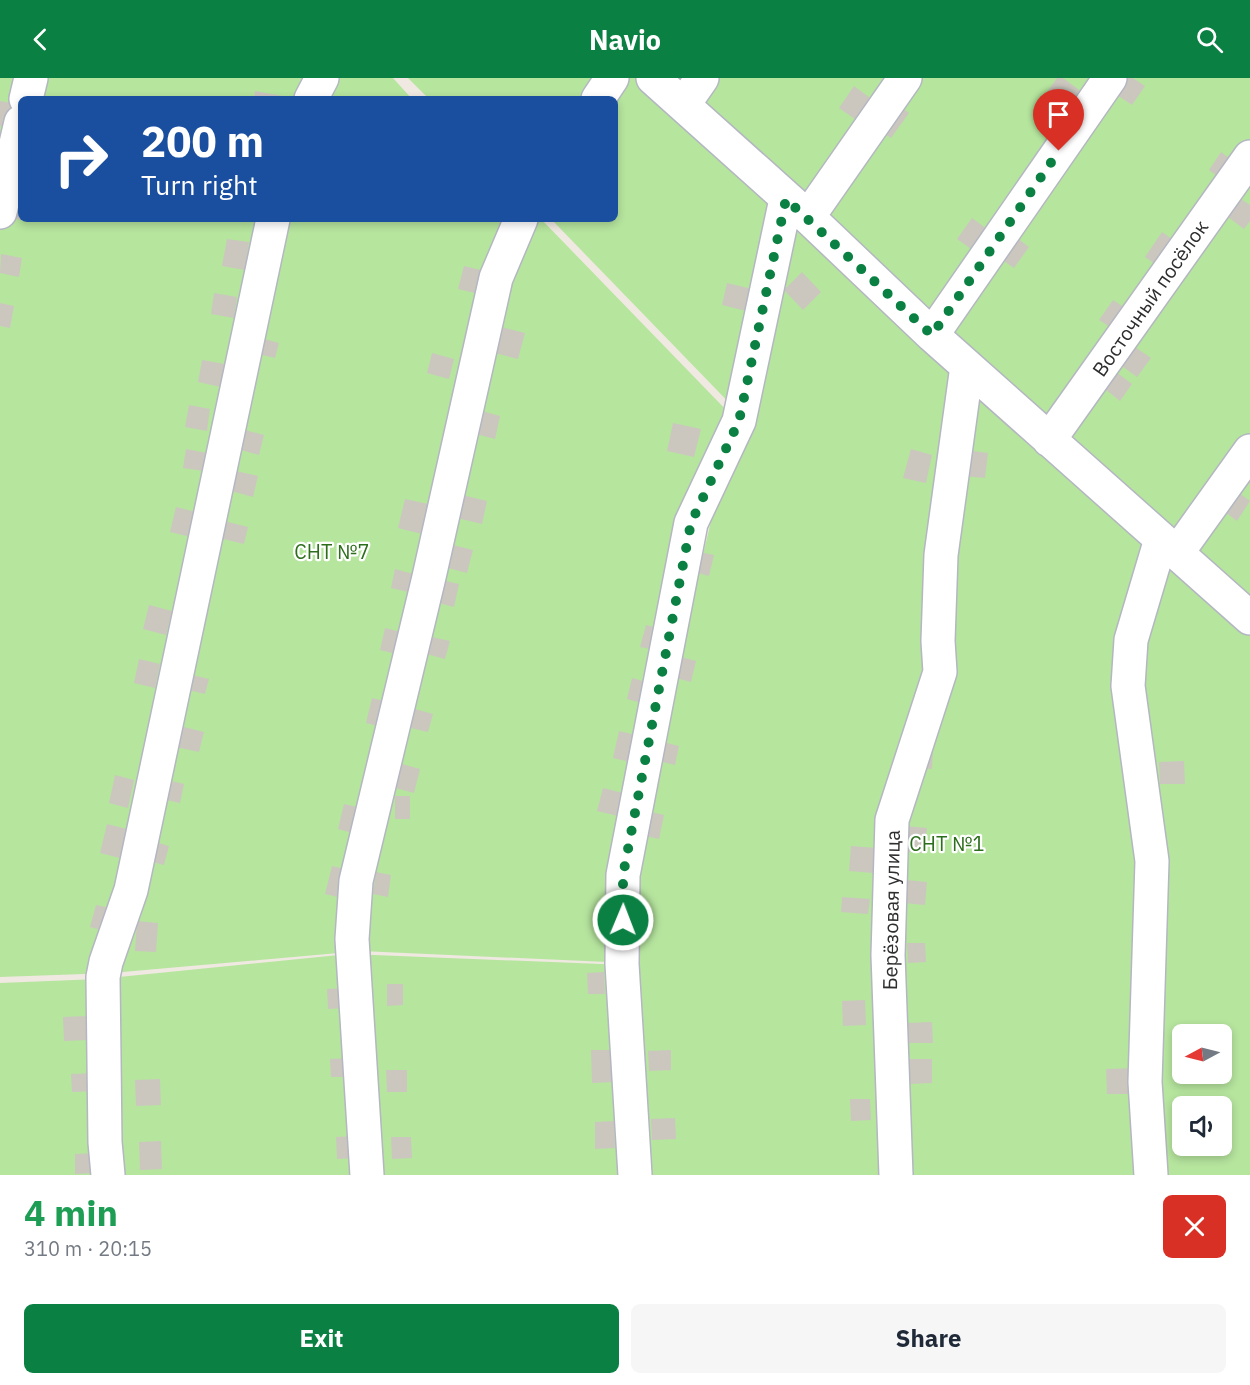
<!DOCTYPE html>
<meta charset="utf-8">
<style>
:root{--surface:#fff;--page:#f6f6f7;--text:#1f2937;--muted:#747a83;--accent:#0b8043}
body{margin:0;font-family:"IBM Plex Sans",sans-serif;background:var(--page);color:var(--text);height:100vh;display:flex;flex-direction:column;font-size:22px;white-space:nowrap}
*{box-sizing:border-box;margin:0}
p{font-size:20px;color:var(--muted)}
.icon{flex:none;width:33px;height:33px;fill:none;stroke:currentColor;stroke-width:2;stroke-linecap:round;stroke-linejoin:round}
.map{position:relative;height:1097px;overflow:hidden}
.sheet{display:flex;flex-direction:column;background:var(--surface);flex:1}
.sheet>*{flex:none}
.banner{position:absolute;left:18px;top:18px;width:600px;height:126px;border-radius:9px;box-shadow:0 3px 9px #0003;background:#1a4fa0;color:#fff;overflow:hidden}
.needle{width:39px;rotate:263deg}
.buttons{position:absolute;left:1172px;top:946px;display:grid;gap:12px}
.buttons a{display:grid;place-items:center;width:60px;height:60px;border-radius:9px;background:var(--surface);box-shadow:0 3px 9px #0003;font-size:30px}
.pin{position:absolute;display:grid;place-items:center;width:51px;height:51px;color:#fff;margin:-62px -26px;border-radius:50% 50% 50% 0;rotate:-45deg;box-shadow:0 0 6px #0007}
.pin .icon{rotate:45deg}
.me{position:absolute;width:66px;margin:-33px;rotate:1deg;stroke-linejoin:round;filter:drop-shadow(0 0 4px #0008)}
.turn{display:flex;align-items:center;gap:21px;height:126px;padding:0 24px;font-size:27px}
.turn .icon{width:78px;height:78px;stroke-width:2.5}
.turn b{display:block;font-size:42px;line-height:51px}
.round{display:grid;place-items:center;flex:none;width:63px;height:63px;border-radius:9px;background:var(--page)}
.headline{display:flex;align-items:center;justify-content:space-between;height:102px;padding:0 24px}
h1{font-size:36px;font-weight:800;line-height:45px;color:#1e9e55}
.button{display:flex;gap:12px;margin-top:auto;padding:12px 24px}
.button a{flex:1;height:69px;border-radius:9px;background:var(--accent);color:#fff;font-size:24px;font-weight:800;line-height:69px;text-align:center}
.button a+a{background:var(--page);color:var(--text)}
header{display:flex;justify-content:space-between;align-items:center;height:78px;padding:0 24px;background:var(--accent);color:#fff;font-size:27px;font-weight:800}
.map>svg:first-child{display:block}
</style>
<header><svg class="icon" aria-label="back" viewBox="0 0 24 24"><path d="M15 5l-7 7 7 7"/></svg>Navio<svg class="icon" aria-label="search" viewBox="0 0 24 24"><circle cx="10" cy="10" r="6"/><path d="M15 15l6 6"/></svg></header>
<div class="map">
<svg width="1250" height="1097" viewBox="0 0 1250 1097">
<rect width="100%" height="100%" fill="#efe9e1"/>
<!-- green -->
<path fill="#b6e59e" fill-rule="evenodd" d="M0,0H393L412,21H21V141H541L732,338L677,443L607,884L361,873L111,895L0,899Z
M408,0H1250V1097H0V905L99,901L349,876L626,887L627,796L711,443L744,340L551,141H615V21H429ZM1182,957H1221V996H1182ZM1182,1029H1221V1068H1182Z"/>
<!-- building -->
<path fill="#cbc7bf" d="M1057,0H1063L1082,14L1070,31L1047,14Z
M1121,0H1133L1145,8L1132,27L1111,13Z
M854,8L877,25L862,46L839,30Z
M255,13L283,18L282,21H254Z
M0,23L12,25L8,49L0,48Z
M895,25L909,35L891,60L877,51Z
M1221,74L1237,86L1224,103L1209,92Z
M21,115V142L12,140Z
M1241,121L1250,127V143L1244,151L1228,139Z
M972,140L991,154L977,175L957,161Z
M1162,154L1182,168L1164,192L1145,179Z
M1013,157L1029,169L1014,190L998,179Z
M227,161L249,164L245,192L222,188Z
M1,176L22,180L19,199L0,195Z
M464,188L485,193L479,216L458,211Z
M802,194L821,214L803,232L784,212Z
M727,205L752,211L746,233L722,227Z
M214,215L237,219L234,240L211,236Z
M1113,222L1130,233L1116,253L1099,242Z
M0,225L14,228L10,250L0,248Z
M501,249L525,255L518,281L495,275Z
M261,260L279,265L275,280L258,276Z
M1135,269L1151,280L1137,299L1122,288Z
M432,275L454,281L449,301L427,295Z
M202,282L225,286L221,309L198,304Z
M1116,294L1132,306L1120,323L1105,311Z
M189,327L210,331L207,353L185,349Z
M478,332L500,338L495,361L472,355Z
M673,345L701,351L694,379L667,373Z
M245,352L264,357L259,377L241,372Z
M186,371L207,375L204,393L183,390Z
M911,371L932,377L926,405L903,400Z
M965,372L988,375L985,400L962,398Z
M236,393L258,398L253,419L231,413Z
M1235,412L1250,423L1237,443L1221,431Z
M462,417L487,423L482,446L457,440Z
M405,421L433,427L426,457L398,450Z
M176,429L196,434L191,459L170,454Z
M224,443L248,449L244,466L219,460Z
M453,467L473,472L467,495L448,490Z
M699,474L714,477L709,498L694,494Z
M395,491L417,497L413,515L391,510Z
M441,502L459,506L454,529L435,524Z
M149,527L172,533L166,557L143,551Z
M646,547L661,551L656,572L640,569Z
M385,550L405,555L400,577L380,572Z
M427,558L450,563L445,581L423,575Z
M681,579L696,583L691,604L676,600Z
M139,581L160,586L155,610L134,605Z
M192,597L209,601L205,616L188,612Z
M632,600L650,605L645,626L627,621Z
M372,620L388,624L382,649L366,645Z
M415,631L433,636L428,654L411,650Z
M180,648L204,654L199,674L176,669Z
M619,653L640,658L634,685L613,680Z
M663,664L679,668L675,687L658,683Z
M913,671L933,672L932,691L912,689Z
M1184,683L1185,706H1160L1159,684Z
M398,685L420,691L414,715L392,709Z
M115,697L134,702L128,730L109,725Z
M167,702L184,706L180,725L162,721Z
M603,710L623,715L618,738L597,733Z
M395,718H410V741H395Z
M344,726L366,731L360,757L338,751Z
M647,733L664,737L659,761L641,757Z
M107,746L127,751L120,780L100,775Z
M905,748L927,750L924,775L903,773Z
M152,763L169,768L164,787L148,783Z
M851,768L876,770L873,795L849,793Z
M332,788L349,792L342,820L325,816Z
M376,794L391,797L388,819L373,816Z
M906,802L927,804L925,827L904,825Z
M842,819L870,821L868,836L841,834Z
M96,827L110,830L104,853L90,849Z
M137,843L158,845L156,874L135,873Z
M907,865H925L926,884L908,885Z
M604,894L605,916H588L587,895Z
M387,906H403V927L387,928Z
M346,910L347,930L328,931L327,911Z
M865,922L866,947L843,948L842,923Z
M88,938L89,962L64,963L63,939Z
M932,944L933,965H909L908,945Z
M591,972H613L614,1004L592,1005Z
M671,972V992L649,993L648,973Z
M352,980L353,999H331L330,981Z
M909,981H932V1005L910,1006Z
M1135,990V1016H1107L1106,991Z
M386,992H407V1014H387Z
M96,995L97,1013L72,1014L71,996Z
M160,1001L161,1027L136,1028L135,1002Z
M850,1021H870L871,1042L851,1043Z
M1197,1022L1198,1029H1182V1045H1175V1023Z
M675,1040L676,1061L652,1062L651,1041Z
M614,1043L615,1070L595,1071V1044Z
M355,1058V1080L337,1081L336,1059Z
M391,1059H411L412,1080L392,1081Z
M161,1063L162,1091L140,1092L139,1064Z
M96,1075V1095L75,1096V1076Z"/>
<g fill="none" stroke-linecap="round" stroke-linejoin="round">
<!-- minor casing -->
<g stroke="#b4b7c1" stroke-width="36">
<path id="minor" d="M653,0L808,139L932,257L1250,540
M26,21L31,0
M311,21L322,0
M598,21L612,0
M684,26L702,0
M0,134L21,44
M808,139L905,0
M932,257L1110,0
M1049,362L1250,79
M1177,475L1250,373
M108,1097L105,1064L103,899L106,884L131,812L273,141
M367,1097L352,861L356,803L429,499L496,200L521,141
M635,1097L622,886L623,797L691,445L739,343L786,121
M896,1097L888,877L892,742L940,594L938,563L941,477L967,288
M1151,1097L1145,1004L1152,783L1128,608L1131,562L1161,461"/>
</g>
<!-- minor -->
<use href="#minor" stroke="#fff" stroke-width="33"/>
</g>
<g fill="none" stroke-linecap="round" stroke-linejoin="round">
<!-- route -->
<path stroke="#0b8043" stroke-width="10" stroke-dasharray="0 18" d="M623,842V797L691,445L739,343L786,121L932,257L1059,73"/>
</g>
<g text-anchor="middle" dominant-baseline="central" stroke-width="4.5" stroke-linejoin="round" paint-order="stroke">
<!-- street labels -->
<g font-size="20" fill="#2e2e2e" stroke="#fff">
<text transform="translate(1150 220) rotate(-55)">Восточный посёлок</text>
<text transform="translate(891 832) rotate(-89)">Берёзовая улица</text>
</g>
<!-- park labels -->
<g font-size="20" fill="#2c6e1b" stroke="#fff">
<text x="332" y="473">СНТ №7</text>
<text x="947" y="765">СНТ №1</text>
</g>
</g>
</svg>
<div class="buttons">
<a><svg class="needle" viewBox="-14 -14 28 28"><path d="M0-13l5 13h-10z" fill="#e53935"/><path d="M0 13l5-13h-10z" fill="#747a83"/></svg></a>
<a><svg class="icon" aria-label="sound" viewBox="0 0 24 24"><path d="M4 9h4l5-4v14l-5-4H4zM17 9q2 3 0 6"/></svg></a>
</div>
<div class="pin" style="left:1059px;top:73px;background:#d93025"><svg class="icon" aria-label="arrive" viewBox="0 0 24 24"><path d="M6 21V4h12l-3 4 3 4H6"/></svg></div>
<svg class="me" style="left:623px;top:842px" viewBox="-20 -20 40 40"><circle r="17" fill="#0b8043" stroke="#fff" stroke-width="3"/><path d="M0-11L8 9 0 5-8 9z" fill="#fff"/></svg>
<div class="banner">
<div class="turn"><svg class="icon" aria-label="right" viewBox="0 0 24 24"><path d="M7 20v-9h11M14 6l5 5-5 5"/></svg><div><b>200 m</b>Turn right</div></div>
</div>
</div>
<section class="sheet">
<div class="headline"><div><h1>4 min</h1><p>310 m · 20:15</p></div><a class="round" style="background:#d93025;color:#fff"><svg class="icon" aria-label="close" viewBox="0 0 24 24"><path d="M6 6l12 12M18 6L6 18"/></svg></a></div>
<div class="button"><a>Exit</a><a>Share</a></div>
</section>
